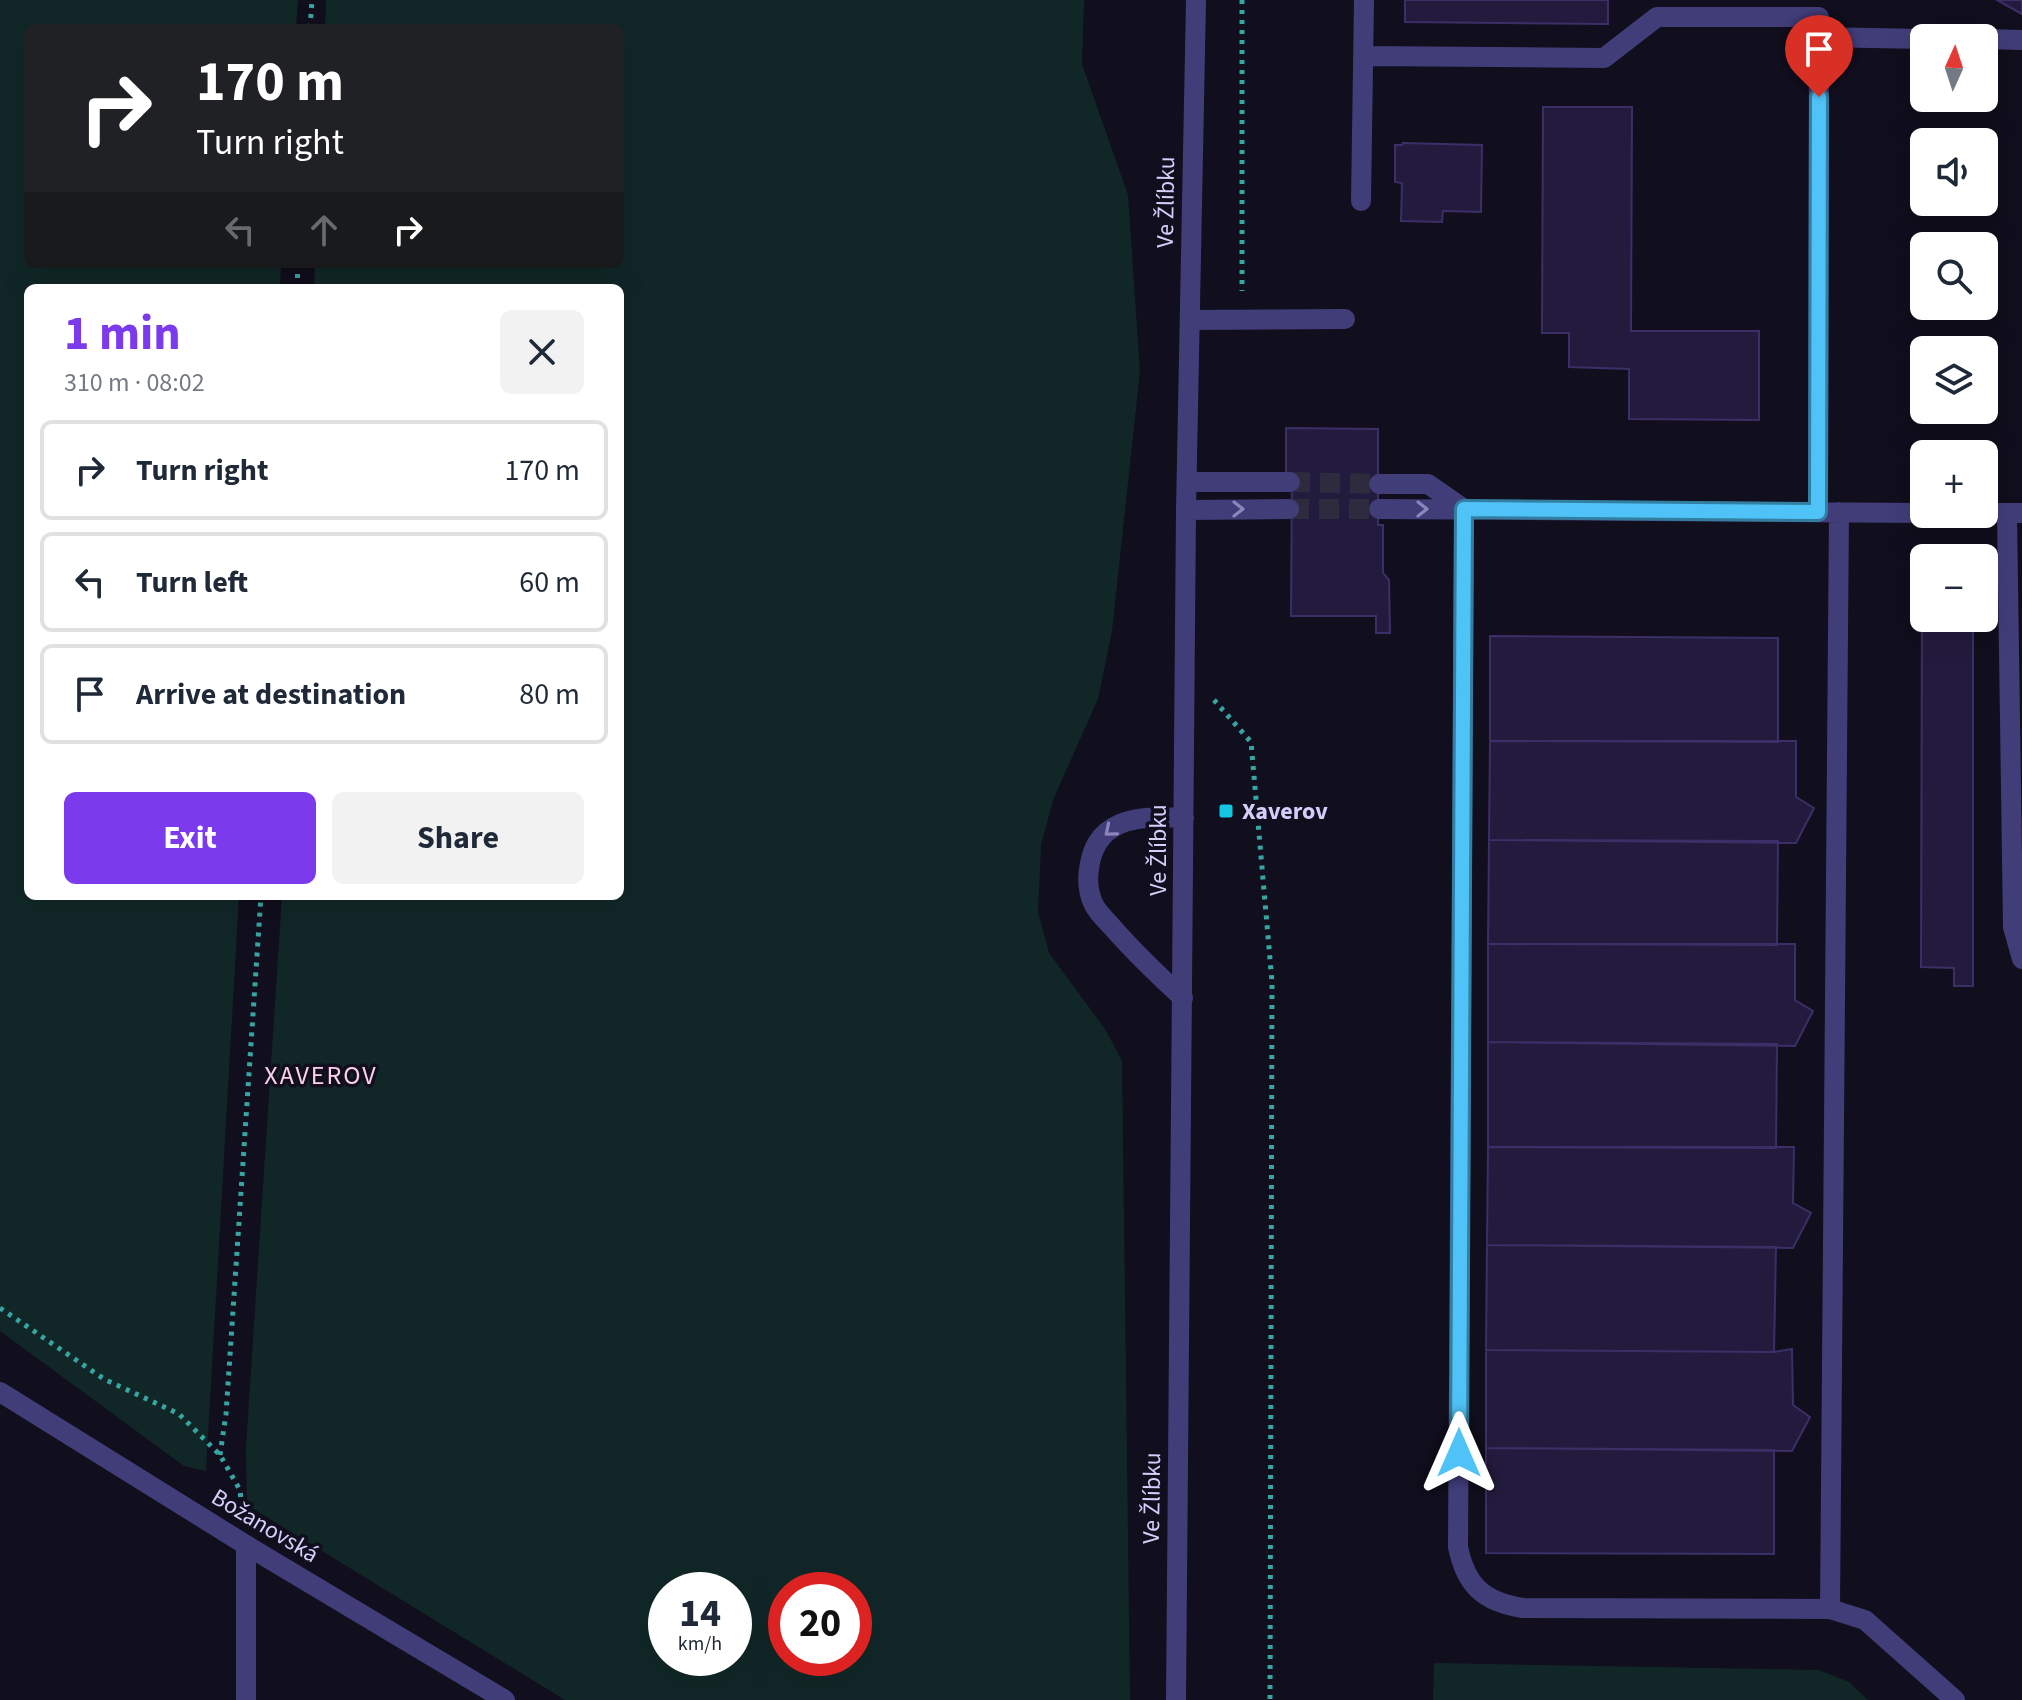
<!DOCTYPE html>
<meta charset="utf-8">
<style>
:root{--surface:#fff;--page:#f2f2f3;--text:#1f2937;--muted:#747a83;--line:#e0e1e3;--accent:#7c3aed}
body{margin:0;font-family:"Source Sans 3",sans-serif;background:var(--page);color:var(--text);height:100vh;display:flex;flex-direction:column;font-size:30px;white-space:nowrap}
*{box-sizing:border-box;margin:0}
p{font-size:26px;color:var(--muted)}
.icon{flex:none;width:44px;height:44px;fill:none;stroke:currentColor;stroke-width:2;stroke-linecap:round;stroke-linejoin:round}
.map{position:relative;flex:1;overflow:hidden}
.panel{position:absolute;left:24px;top:284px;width:600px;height:616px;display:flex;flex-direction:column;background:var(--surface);border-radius:12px;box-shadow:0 8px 32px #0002}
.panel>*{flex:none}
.banner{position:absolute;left:24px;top:24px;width:600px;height:244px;border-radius:12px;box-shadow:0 8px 32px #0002;background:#202124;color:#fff;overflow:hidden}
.needle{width:52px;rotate:3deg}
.buttons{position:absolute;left:1910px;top:24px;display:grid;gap:16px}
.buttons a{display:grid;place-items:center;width:88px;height:88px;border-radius:12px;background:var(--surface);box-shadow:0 8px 32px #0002;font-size:40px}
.speed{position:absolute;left:648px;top:1572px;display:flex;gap:16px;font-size:40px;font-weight:700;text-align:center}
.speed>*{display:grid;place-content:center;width:104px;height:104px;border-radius:50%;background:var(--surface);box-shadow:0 8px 32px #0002;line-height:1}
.speed small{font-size:20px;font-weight:400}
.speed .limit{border:12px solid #d22;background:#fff;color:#111}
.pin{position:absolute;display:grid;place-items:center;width:68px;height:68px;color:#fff;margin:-82px -34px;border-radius:50% 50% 50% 0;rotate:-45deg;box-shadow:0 0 8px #0007}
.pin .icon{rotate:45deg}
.me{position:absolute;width:88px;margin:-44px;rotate:0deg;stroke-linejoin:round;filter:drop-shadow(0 0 6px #0008)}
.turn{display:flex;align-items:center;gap:28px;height:168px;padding:0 40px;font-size:36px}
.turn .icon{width:104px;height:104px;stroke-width:2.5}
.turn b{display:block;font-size:56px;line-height:68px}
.lanes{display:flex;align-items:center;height:76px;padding:0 40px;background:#0003;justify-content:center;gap:40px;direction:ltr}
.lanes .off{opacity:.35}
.round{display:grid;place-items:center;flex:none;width:84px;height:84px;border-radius:12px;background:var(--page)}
.head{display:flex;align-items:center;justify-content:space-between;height:136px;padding:0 40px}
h1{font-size:48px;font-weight:700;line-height:60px;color:var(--accent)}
.primary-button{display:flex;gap:16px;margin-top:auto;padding:16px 40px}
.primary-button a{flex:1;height:92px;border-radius:12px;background:var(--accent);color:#fff;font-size:32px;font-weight:700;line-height:92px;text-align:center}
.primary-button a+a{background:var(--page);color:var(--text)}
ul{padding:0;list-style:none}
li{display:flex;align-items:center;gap:24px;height:100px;margin:0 16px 12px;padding:0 24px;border:4px solid var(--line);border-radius:12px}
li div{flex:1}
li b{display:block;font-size:30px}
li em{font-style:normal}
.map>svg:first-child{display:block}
</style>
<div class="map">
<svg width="2022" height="1700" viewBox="0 0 2022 1700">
<rect width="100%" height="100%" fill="#110e1d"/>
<!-- green -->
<path fill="#112727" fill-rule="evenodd" d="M0,0H298L296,28H28V264H281L280,288H28V896H239L206,1471L184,1466L0,1331Z
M326,0H1084L1082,64L1128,195L1140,371L1112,631L1098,699L1053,800L1041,845L1038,912L1049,953L1105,1029L1122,1061L1130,1700H565L247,1505L246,1447L282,896H620V288H314L315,264H620V28H325ZM666,1590H734V1658H666ZM786,1590H854V1658H786Z
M1434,1663L1819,1670L1849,1682L1868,1700H1433Z"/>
<!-- building -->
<path fill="#231b3d" stroke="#3c2f67" stroke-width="2" d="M1405,0H1608V24L1405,22Z
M1997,0H2022V14Z
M1543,107H1632L1631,331H1759V420L1629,419V369L1569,367V333H1542Z
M1403,143L1482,145L1481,212L1443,211L1442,222L1401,221L1402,183L1395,182V145H1402Z
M1286,428L1378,429V525H1383V573L1389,580L1390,633H1376V616H1291L1292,474H1286Z
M1922,600L1924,618H1973V986H1954V968L1921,967Z
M1490,636L1778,638V742L1490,741Z
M1490,741H1796V797L1814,808L1796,843L1489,840Z
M1489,840L1778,841L1777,945L1488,944Z
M1488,944H1795V1000L1813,1011L1795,1046L1488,1042Z
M1488,1042L1777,1044L1776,1148L1488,1147Z
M1488,1147H1794L1793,1203L1811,1213L1793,1248L1487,1245Z
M1487,1245L1776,1247L1774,1352L1486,1350Z
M1792,1349L1793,1405L1810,1417L1792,1451L1486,1448V1350L1774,1352Z
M1486,1448L1774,1450V1554L1486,1553Z"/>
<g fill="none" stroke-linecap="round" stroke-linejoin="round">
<!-- minor-tunnel -->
<path stroke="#2e2b3e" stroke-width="20" stroke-dasharray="20 10" stroke-linecap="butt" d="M1290,482L1379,484
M1289,509H1379"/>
<!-- path -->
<path stroke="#37a6a3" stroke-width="5" stroke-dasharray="4 6" stroke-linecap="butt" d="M1242,0V291
M310,28L312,0
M297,288L298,264
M1214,700L1251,742L1272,982L1270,1700
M0,1308L104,1379L179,1414L220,1455L240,1490L242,1510
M220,1455L226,1414L261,896"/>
<!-- minor -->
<path stroke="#413d79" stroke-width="20" d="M1984,39L2022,40
M1364,56L1604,58L1657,17H1819
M1361,201L1364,0
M1190,320L1345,319
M1187,482H1290
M1379,484H1428L1464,509
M1379,509L1924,513
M1464,509L1458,1547C1466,1586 1484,1602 1523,1608L1830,1609
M1186,510L1289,509
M1818,512L1819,37L1924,39
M1839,512L1830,1609L1865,1620L1955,1700
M1984,513H2022
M2007,513L2013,927L2022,959
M1183,998C1159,976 1135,953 1113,928C1107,921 1098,913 1094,905C1087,891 1087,877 1090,863C1099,815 1145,816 1184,818
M0,1392L246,1545L505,1700
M246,1545V1700
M1176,1700L1186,510L1196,0"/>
</g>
<!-- one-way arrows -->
<defs><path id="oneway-chevron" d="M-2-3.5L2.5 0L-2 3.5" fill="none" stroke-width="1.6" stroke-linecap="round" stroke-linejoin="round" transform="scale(2)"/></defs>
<g stroke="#8b86ba">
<use href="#oneway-chevron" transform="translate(1238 509)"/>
<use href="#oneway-chevron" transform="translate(1422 509)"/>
<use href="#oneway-chevron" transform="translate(1110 831) rotate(140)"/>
</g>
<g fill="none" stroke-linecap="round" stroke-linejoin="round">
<!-- route casing -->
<g stroke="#337fa1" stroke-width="20">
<path id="route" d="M1459,1453L1464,509L1818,512L1819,97"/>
</g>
<!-- route -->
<use href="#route" stroke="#4fc3f7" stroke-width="14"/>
</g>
<!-- markers -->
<rect fill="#13c7e2" stroke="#110e1d" stroke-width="3" x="1218" y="803" width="16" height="16" rx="4"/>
<g text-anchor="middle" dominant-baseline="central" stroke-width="7" stroke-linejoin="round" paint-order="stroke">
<!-- street labels -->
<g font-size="24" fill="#d5cefb" stroke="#110e1d">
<text transform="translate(1166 202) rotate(-89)">Ve Žlíbku</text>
<text transform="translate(1158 850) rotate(-90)">Ve Žlíbku</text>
<text transform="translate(1152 1498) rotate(-89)">Ve Žlíbku</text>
<text transform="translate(265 1526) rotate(31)">Božanovská</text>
</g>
<!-- poi labels -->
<g font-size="24" font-weight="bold" fill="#d5cefb" stroke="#110e1d" text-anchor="start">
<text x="1242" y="811">Xaverov</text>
</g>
<!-- neighbourhood labels -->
<g font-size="26" letter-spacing="2" fill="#fbd0ea" stroke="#110e1d">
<text x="321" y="1075">XAVEROV</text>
</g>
</g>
</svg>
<div class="buttons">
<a><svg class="needle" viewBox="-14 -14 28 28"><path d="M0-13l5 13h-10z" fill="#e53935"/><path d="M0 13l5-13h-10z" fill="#747a83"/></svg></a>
<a><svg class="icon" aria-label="sound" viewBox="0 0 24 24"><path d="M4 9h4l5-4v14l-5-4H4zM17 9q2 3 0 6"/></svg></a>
<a><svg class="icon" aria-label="search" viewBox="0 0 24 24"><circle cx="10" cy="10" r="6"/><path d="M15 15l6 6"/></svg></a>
<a><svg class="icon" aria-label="layers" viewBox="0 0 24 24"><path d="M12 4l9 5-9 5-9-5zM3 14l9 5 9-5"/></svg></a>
<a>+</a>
<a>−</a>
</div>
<div class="speed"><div>14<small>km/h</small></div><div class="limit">20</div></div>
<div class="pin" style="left:1819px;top:97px;background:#d93025"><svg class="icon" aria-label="arrive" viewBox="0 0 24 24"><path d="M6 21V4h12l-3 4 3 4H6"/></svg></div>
<svg class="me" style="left:1459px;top:1453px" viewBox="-20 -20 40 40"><path d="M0-17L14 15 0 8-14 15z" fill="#4fc3f7" stroke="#fff" stroke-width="4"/></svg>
<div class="banner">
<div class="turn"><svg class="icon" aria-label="right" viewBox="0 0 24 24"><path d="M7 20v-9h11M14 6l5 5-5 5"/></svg><div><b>170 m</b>Turn right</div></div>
<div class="lanes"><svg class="icon off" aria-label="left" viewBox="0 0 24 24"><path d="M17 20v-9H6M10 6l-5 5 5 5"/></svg><svg class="icon off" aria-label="ahead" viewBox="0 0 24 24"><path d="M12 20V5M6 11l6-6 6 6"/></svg><svg class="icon" aria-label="right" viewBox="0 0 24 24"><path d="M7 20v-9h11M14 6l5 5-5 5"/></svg></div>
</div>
<section class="panel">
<div class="head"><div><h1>1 min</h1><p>310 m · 08:02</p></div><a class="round"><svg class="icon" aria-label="close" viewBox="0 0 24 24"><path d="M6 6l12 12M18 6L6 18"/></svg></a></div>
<ul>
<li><svg class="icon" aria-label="right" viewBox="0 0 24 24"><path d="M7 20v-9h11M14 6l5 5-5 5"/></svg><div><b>Turn right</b></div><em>170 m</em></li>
<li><svg class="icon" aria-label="left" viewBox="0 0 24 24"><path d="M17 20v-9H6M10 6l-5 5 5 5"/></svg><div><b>Turn left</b></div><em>60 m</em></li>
<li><svg class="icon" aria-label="arrive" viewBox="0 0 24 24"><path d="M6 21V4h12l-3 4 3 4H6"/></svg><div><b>Arrive at destination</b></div><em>80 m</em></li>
</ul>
<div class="primary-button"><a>Exit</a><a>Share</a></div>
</section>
</div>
